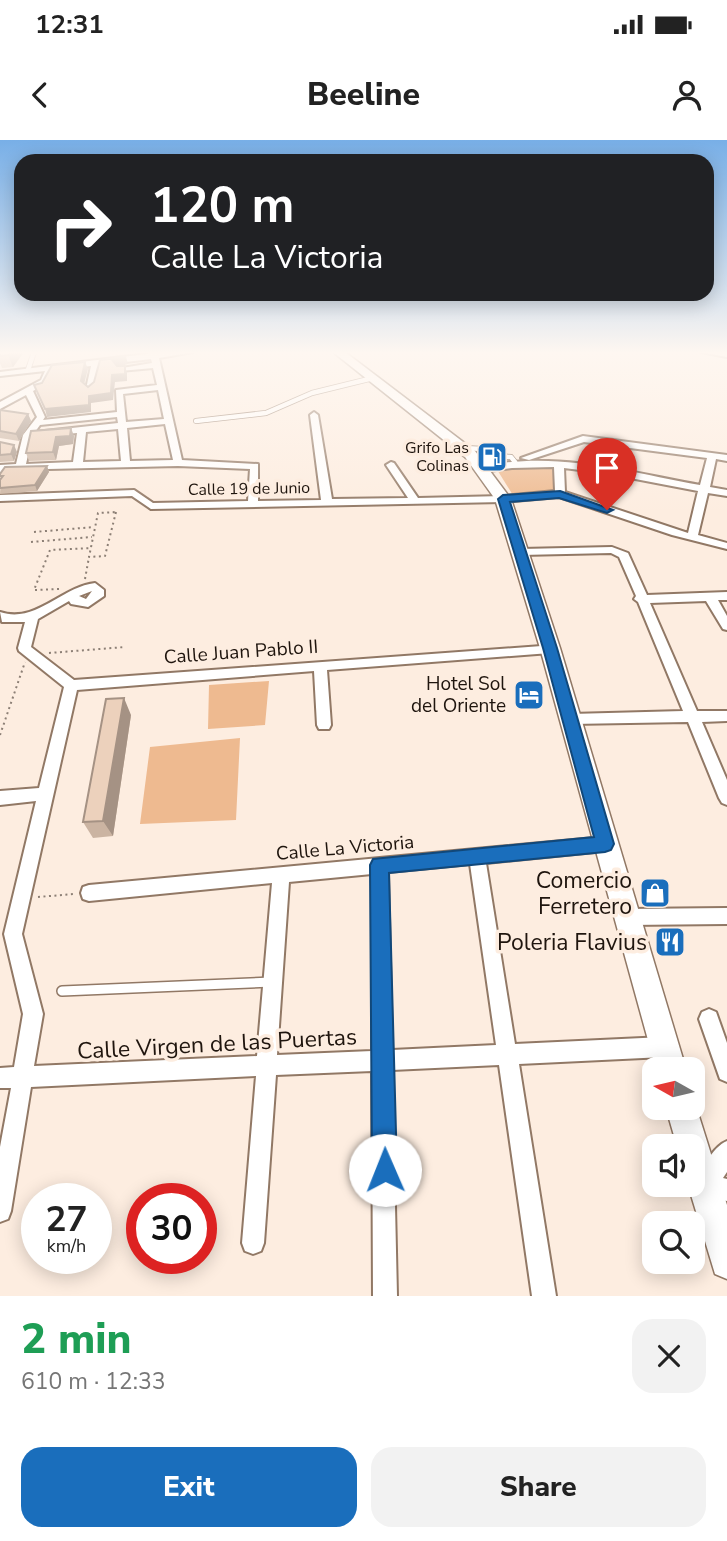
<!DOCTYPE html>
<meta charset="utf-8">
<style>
:root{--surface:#fff;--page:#f2f2f2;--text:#222;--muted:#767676;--accent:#1a6ebc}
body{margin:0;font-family:"Nunito Sans",sans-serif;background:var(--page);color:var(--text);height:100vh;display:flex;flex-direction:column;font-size:26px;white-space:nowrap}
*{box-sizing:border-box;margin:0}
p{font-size:23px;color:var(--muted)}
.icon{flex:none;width:38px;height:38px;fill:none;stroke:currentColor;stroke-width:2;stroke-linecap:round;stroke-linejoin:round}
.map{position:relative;height:1156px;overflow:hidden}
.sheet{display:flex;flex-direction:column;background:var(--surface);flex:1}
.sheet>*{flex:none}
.guide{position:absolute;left:14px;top:14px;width:700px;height:147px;border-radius:21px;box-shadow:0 4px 18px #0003;background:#202124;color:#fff;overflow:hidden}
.needle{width:46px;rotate:278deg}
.tools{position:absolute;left:642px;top:917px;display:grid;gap:14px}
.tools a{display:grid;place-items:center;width:63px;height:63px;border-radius:14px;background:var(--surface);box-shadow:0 4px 18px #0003;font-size:35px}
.speed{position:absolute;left:21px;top:1043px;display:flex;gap:14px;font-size:35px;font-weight:700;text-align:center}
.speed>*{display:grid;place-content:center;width:91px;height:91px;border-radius:50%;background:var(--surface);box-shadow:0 4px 18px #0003;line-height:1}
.speed small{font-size:18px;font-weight:400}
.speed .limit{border:10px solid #d22;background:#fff;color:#111}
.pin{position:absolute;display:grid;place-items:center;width:60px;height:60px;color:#fff;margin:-72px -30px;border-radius:50% 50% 50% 0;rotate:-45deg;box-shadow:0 0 7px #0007}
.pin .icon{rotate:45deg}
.me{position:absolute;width:77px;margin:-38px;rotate:359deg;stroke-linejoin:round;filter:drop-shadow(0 0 5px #0008)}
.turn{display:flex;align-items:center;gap:24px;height:147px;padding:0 21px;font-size:32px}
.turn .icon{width:91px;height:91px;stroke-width:2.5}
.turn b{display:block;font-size:49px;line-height:60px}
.round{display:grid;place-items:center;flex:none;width:74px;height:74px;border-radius:21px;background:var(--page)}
.head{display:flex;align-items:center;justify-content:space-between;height:119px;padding:0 21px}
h1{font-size:42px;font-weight:800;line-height:52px;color:#1e9e55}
.primary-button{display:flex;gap:14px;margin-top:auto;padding:14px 21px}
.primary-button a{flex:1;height:80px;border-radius:21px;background:var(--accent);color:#fff;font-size:28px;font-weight:800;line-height:80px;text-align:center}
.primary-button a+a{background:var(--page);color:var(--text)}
.status{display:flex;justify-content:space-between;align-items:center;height:49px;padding:0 35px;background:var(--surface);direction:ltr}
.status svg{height:19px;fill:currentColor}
header{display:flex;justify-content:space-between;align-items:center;height:91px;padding:0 21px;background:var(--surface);font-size:32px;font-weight:800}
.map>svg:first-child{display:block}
</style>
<div class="status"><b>12:31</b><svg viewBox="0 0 49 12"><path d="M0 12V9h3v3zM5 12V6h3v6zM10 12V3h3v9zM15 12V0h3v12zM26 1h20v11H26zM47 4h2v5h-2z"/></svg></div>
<header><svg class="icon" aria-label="back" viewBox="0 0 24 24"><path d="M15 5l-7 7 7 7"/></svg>Beeline<svg class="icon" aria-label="person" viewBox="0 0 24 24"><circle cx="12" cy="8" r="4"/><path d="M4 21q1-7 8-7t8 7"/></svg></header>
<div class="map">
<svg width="727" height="1156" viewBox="0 0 727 1156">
<rect width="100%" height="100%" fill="#fdede0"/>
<!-- green -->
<path fill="#eeba90" d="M507,327L555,328L558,356L516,360L496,328Z
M269,541L265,585L208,589L209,545Z
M240,598L236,680L140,684L150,607Z"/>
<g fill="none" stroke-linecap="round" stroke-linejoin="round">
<!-- service-far1 casing -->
<g stroke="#917865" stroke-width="6">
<path id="service-far1" d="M28,230L34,212
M196,281L266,273L312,253L373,238
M463,308L484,309L490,315L477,324
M490,315L511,317L515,322"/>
</g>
<!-- service casing -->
<g stroke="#917865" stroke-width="12">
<path id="service" d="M62,851L272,842"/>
</g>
<!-- minor casing -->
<g stroke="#917865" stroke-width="4">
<path id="minor" d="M193,212L159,218L182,320L258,324V361L321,360L310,275L314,272L318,275L332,359L408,358L386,325L391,322L394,323L418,358L503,356L555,351L554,327L512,328L481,332L476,329C483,324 493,324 502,323C568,314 634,333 700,345L707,318L584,302L529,320L521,318L583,296L727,315V321L716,319L710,347L727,350V356L708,353L698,395L727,403V409L672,395L559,357L503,362L151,369L132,356L0,361V355L134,350L153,363L248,361L250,329L178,326L5,330L0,333V325L16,324L23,295L37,277L26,255L0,269V262L41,240L45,231L0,236V232L154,213ZM151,219L152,223L116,229L120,231L153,228L157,245L116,250L117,272L43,280L45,277L33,251L48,243L53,230L91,226L86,249L90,252L94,249L100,225ZM158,250L164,279L126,282L123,254ZM117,277L118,283L35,292L40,285ZM165,284L173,320L130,321L127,288ZM118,289L121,321L83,322L86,292ZM77,293L73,322L26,324L32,297ZM564,328L604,333L698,351L688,393L565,352Z
M701,212L727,213V217Z
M612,407L628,413L647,455L727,452V460H718L727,476V490L723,489L706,461L650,463L697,571H727V581L702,582L727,640V665L722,663L719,658L688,582L571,584L566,583L564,579L566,575L571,574L683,571L638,462L634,459L636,456L619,417L611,413L521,415L515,412L521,409Z
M95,443L104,450V456L88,467L71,464L69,461L38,479L31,507L74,540L555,505L556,508L550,513L327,530L331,585L329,589H319L317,585L314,531L77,550L22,794L43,874L34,926L257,916L272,743L89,761L83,759L81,753L83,747L89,745L605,697L611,699L613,704L611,709L605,711L486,723L515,904L664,897L671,900L674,907L671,914L664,917L519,924L556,1156H532L499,925L392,930L397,1156H373L372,931L276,935L264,1103L261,1111L253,1114L245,1111L242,1103L256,936L31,947L11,1071L8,1079L0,1082V1007L11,948H0V928L14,927L23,874L4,794L36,661L0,665V651L39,648L64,547L19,511L18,508L25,482H2L0,472C36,484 61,447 95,443ZM92,451L86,459L79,456ZM470,724L496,905L392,910L388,732ZM372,734V911L277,915L289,742Z
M727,768V784L627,785L621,783L618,777L621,771L627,769Z
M709,869L716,872L727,903V942L720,939L699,879L702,872Z
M727,1001V1032L723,1038L727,1039V1061L697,1055L694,1047C700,1032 712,1007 727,1001Z"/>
</g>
<!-- primary casing -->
<g stroke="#917865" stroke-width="3">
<path id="primary" d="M333,212H345L475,311L511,359L560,508L686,929H656L540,508L495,359L465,317Z
M693,957L727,1065V1139L715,1134L688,1045H693V1006H677L666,968H693Z"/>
</g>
<!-- path -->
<path stroke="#8c7f75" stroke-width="2" stroke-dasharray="2 3.5" stroke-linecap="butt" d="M116,372L105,416L89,417L98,373Z
M34,392L94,387
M31,402L92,397
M85,439L89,417
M59,449L34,450L50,410L91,408
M49,513L125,507
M0,595L25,522
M38,757L74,754"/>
<!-- service-far1 -->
<use href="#service-far1" stroke="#fff" stroke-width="4.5"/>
<!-- service -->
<use href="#service" stroke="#fff" stroke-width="9"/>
<!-- minor -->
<use href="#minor" fill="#fff" fill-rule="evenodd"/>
<!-- primary -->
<use href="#primary" fill="#fff" fill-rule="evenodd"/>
</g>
<!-- wall -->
<path fill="#cbb4a2" d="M0,212H24L13,227L2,228L0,223Z
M0,270L28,274L31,281L19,301L0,298Z
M74,296L73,304L59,306L56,320L29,321L26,313Z
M0,302L17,312L14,321L0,322Z
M47,326L49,332L37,351L0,354L1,339L0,334Z
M131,575L113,696L93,698L83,682Z"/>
<!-- shaded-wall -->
<path fill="#a59284" d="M11,212H24L13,227L8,215Z
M126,217L128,224L114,228L112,220Z
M85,222L88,229L83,248L81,241Z
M125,226L127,233V241L115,242L113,260L91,263V272L47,277L45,269L89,256L112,235Z
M28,274L31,281L19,301L16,294Z
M71,288L74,296L73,304L59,306L56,320L53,312L56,297Z
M14,305L17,312L14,321L11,314Z
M47,326L49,332L37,351L35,345Z
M124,558L131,575L113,696L103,681Z"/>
<!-- building -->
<path fill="#ecd1bc" stroke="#a59284" stroke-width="2" d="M0,212H11L8,215L0,216Z
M126,217L112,220L117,226H125V234L112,235L111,253L89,256V265L45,269L34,245L42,243L52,225L85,222L81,241L88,247L94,242L100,220Z
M0,270L28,274L16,294L0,291Z
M71,288L70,296L56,297L53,312L26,313L31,291Z
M0,302L14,305L11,314L0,315Z
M47,326L35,345L0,348V340L3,336H0V334L5,327Z
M124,558L103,681L83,682L106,559Z"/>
<!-- sky -->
<linearGradient id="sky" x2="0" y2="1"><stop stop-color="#78afe7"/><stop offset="0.57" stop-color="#fef7f1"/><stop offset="1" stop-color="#fef7f1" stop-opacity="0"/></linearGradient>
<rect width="727" height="373" fill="url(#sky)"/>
<!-- route -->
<path fill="#1a6ebc" stroke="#11487a" stroke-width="2" d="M560,351L613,370L607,373L559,358L510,362L557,508L614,704L611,710L605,712L389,733L397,1030L393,1039L385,1042L376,1039L372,1030L370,725L373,719L594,697L543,508L498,359L503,355Z"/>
<!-- icons -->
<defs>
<g id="fuel-square" transform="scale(1.575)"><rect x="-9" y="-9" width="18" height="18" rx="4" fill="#1a6ebc" stroke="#fdede0"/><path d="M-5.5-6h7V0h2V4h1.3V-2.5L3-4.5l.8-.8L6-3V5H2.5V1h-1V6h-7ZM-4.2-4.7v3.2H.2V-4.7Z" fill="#fff"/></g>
<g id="hotel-square" transform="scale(1.575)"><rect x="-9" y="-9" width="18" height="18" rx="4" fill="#1a6ebc" stroke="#fdede0"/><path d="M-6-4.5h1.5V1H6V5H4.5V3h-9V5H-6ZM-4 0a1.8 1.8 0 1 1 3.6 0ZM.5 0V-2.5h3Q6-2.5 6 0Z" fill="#fff"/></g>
<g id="shop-square" transform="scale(1.575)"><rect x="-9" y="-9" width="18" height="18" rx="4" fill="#1a6ebc" stroke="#fdede0"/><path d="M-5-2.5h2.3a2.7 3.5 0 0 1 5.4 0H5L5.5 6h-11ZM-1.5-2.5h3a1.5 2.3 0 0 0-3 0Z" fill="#fff"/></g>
<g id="restaurant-square" transform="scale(1.575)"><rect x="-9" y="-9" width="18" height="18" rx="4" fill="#1a6ebc" stroke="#fdede0"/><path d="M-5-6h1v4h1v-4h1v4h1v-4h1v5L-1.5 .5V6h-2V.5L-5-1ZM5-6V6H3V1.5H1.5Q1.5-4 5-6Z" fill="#fff"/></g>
</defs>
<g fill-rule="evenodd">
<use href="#fuel-square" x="492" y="317"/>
<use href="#hotel-square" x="529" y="555"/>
<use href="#shop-square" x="655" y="753"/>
<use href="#restaurant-square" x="670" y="802"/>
</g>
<g text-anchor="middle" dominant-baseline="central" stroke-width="7" stroke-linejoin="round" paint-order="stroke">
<!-- far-poi labels -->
<g font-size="16" fill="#1f150e" stroke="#fdede0" text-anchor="end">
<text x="469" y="308">Grifo Las<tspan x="469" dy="18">Colinas</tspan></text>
</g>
<!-- far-street labels -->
<g font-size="16" fill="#1f150e" stroke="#fdede0">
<text transform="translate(249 349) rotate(-1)">Calle 19 de Junio</text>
</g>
<!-- street labels -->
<g font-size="19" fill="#1f150e" stroke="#fdede0">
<text transform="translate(241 512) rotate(-4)">Calle Juan Pablo II</text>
<text transform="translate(345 708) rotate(-5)">Calle La Victoria</text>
</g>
<!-- poi labels -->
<g font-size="19" fill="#1f150e" stroke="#fdede0" text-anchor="end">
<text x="506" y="544">Hotel Sol<tspan x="506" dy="22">del Oriente</tspan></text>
</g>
<!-- near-poi labels -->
<g font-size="23" fill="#1f150e" stroke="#fdede0" text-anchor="end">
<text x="632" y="740">Comercio<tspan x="632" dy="26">Ferretero</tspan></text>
<text x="647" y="802">Poleria Flavius</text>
</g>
<!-- near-street labels -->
<g font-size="23" fill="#1f150e" stroke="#fdede0">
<text transform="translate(217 904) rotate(-3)">Calle Virgen de las Puertas</text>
</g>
</g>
</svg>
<div class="tools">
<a><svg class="needle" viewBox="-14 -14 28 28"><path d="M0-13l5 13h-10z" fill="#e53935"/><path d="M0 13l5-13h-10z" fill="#767676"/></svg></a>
<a><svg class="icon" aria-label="sound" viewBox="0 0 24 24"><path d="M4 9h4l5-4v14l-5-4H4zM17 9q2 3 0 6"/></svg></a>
<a><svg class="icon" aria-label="search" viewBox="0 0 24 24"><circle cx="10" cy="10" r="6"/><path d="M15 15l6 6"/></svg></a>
</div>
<div class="speed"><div>27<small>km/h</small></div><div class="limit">30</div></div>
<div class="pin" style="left:607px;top:370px;background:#d93025"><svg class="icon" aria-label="arrive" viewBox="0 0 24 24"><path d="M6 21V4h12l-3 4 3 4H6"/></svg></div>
<svg class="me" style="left:385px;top:1030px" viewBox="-20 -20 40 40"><circle r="19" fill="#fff"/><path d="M0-13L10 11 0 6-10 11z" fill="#1a6ebc"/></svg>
<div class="guide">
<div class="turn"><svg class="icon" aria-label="right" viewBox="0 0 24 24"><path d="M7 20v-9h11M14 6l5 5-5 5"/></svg><div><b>120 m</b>Calle La Victoria</div></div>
</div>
</div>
<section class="sheet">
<div class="head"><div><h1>2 min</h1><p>610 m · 12:33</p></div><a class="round"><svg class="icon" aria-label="close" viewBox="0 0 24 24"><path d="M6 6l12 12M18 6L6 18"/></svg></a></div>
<div class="primary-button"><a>Exit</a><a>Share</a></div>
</section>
